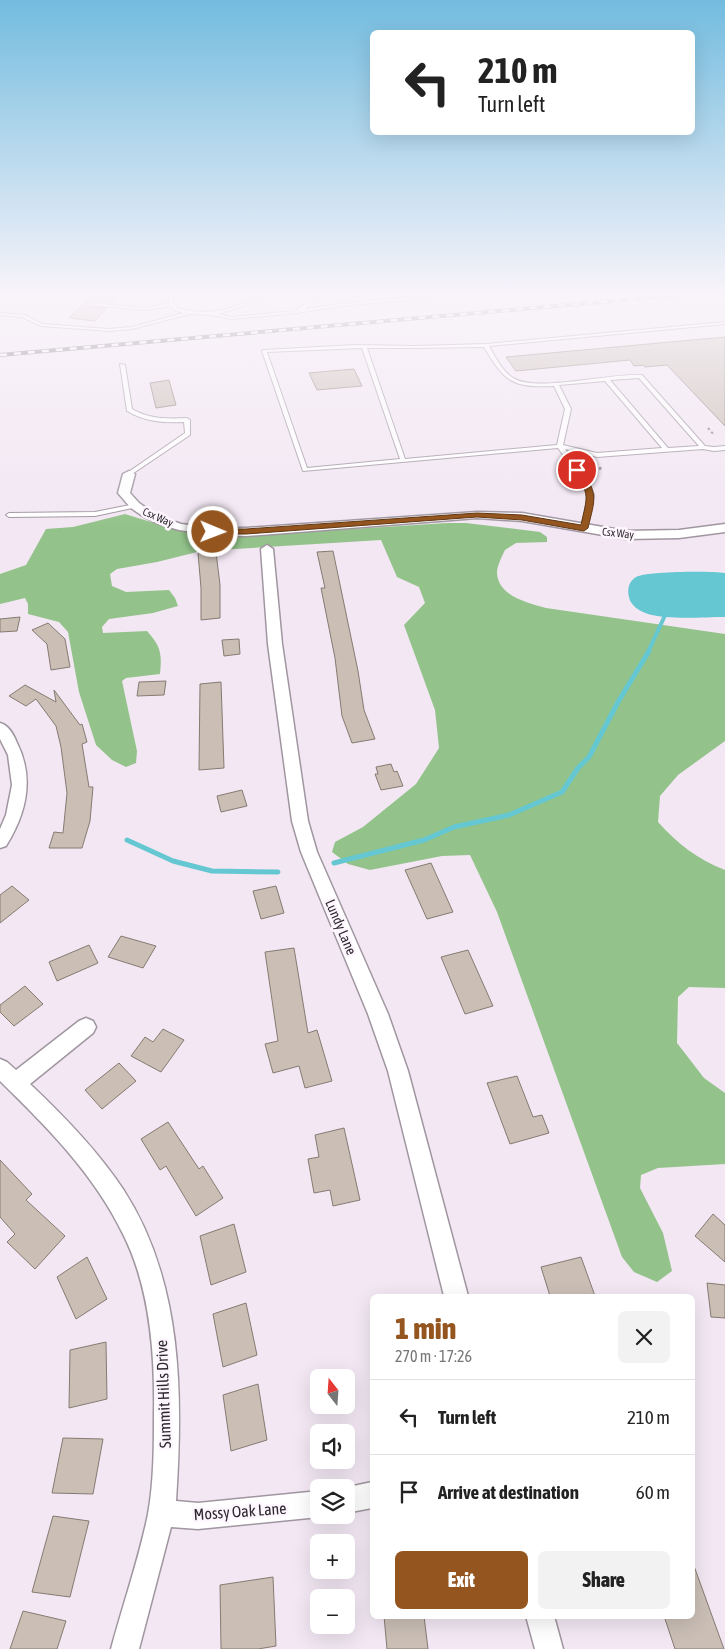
<!DOCTYPE html>
<meta charset="utf-8">
<style>
:root{--surface:#fff;--page:#f2f2f2;--text:#222;--muted:#767676;--line:#e0e0e0;--accent:#95551f}
body{margin:0;font-family:"Asap Condensed",sans-serif;background:var(--page);color:var(--text);height:100vh;display:flex;flex-direction:column;font-size:19px;white-space:nowrap}
*{box-sizing:border-box;margin:0}
p{font-size:16px;color:var(--muted)}
.icon{flex:none;width:28px;height:28px;fill:none;stroke:currentColor;stroke-width:2;stroke-linecap:round;stroke-linejoin:round}
.map{position:relative;flex:1;overflow:hidden}
.panel{position:absolute;left:370px;top:1294px;width:325px;height:325px;display:flex;flex-direction:column;background:var(--surface);border-radius:8px;box-shadow:0 5px 20px #0002}
.panel>*{flex:none}
.guide{position:absolute;left:370px;top:30px;width:325px;height:105px;border-radius:8px;box-shadow:0 5px 20px #0002;background:#fff;color:var(--text);overflow:hidden}
.needle{width:32px;rotate:343deg}
.fabs{position:absolute;left:310px;top:1369px;display:grid;gap:10px}
.fabs a{display:grid;place-items:center;width:45px;height:45px;border-radius:8px;background:var(--surface);box-shadow:0 5px 20px #0002;font-size:25px}
.pin{position:absolute;display:grid;place-items:center;width:42px;height:42px;color:#fff;margin:-21px;border:2px solid #fff;border-radius:50%;box-shadow:0 1px 5px #0007}
.me{position:absolute;width:55px;margin:-28px;rotate:91deg;stroke-linejoin:round;filter:drop-shadow(0 0 4px #0008)}
.turn{display:flex;align-items:center;gap:18px;height:105px;padding:0 25px;font-size:22px}
.turn .icon{width:65px;height:65px;stroke-width:2.5}
.turn b{display:block;font-size:35px;line-height:42px}
.round{display:grid;place-items:center;flex:none;width:52px;height:52px;border-radius:8px;background:var(--page)}
.overview{display:flex;align-items:center;justify-content:space-between;height:85px;padding:0 25px}
h1{font-size:30px;font-weight:800;line-height:38px;color:var(--accent)}
.primary-button{display:flex;gap:10px;margin-top:auto;padding:10px 25px}
.primary-button a{flex:1;height:58px;border-radius:8px;background:var(--accent);color:#fff;font-size:20px;font-weight:800;line-height:58px;text-align:center}
.primary-button a+a{background:var(--page);color:var(--text)}
ul{padding:0;list-style:none}
li{display:flex;align-items:center;gap:15px;height:75px;padding:0 25px;border-top:1px solid var(--line)}
li div{flex:1}
li b{display:block;font-size:19px}
li em{font-style:normal}
.map>svg:first-child{display:block}
</style>
<div class="map">
<svg width="725" height="1649" viewBox="0 0 725 1649">
<rect width="100%" height="100%" fill="#f2e7f3"/>
<!-- forest -->
<path fill="#93c38a" d="M125,514L180,531L213,536L272,534L447,523H466L540,532L547,537V542L516,543L505,550C502,556 497,566 497,573C498,596 528,603 546,608L725,634V741L678,775L660,796L658,822C678,844 697,859 725,870V988L689,987L678,997L677,1043L704,1078L725,1093V1164L658,1168L641,1175L640,1188L663,1233L672,1271L657,1282L634,1272L622,1257L497,912L470,855L442,856L370,870L348,864L332,852L335,842L363,827L416,784L439,748L435,710L404,625L425,603L419,587L397,577L381,540L201,551L157,562L117,569L110,574L112,586L126,592L169,590L175,598L178,606L153,613L109,619L102,627L103,633L147,631C161,647 162,653 160,674L126,678L122,681L137,751L136,763L126,767L112,760L96,745L79,692L68,632L59,622L28,614V604L25,598L0,604V574L26,565L46,529L73,527Z"/>
<!-- water -->
<path fill="#65c7d1" d="M725,573V617C703,617 668,620 648,614C639,611 630,605 629,597C627,589 629,581 636,577C648,571 711,571 725,573Z"/>
<g fill="none" stroke-linecap="round" stroke-linejoin="round">
<!-- stream-far1 -->
<path stroke="#65c7d1" stroke-width="4" d="M648,652L667,611"/>
<!-- stream -->
<path stroke="#65c7d1" stroke-width="5" d="M127,840L173,861L212,871L278,872
M334,863L424,840L454,827L509,815L562,792L578,768L589,757L618,702L649,651"/>
</g>
<!-- building -->
<path fill="#cabeb5" stroke="#867b72" d="M92,295H120L112,303L88,302L87,305L90,307L107,308L95,321L69,318Z
M725,337V426L667,365L645,367L643,365L634,366L630,360L516,371L506,357Z
M354,369L362,386L317,390L309,373Z
M169,380L176,405L156,408L150,383Z
M333,551L358,671L364,710L375,739L352,743L342,716L335,658L321,588H325L317,552Z
M216,552L220,585V618L201,620V588L198,553Z
M20,617L17,631L0,632V619Z
M48,623L65,639L70,667L51,670L47,644L32,630Z
M239,639L240,654L224,656L222,640Z
M166,681L164,695L137,696L139,682Z
M221,682L224,768L199,770L200,684Z
M25,685L56,702L54,690L80,725L82,724L87,742L82,744L89,787H93L90,821L82,848H49L54,832L63,833L67,793L61,747L56,726L36,699L26,706L9,696Z
M391,764L394,772L397,771L403,786L381,790L375,774H378L376,767Z
M242,790L247,806L221,812L217,796Z
M431,863L453,912L427,919L405,870Z
M12,886L29,900L0,923V895Z
M276,886L284,913L261,919L253,891Z
M121,936L156,946L143,968L108,957Z
M89,945L98,963L57,981L49,962Z
M294,948L308,1033L317,1030L332,1081L305,1088L299,1066L273,1073L265,1044L278,1041L265,952Z
M468,950L493,1006L465,1014L441,957Z
M25,986L43,1004L14,1026L0,1012V1005Z
M163,1029L184,1040L161,1072L131,1056L145,1037L153,1042Z
M119,1063L136,1081L102,1109L85,1090Z
M517,1076L533,1117L542,1115L549,1133L510,1144L487,1083Z
M168,1122L199,1169L203,1166L223,1198L196,1216L166,1166L160,1170L141,1139Z
M344,1128L360,1200L333,1206L330,1190L314,1193L308,1159L319,1157L315,1135Z
M0,1160L32,1194L26,1200L65,1236L35,1269L7,1242L15,1234L0,1217Z
M713,1214L725,1225V1262L695,1236Z
M234,1224L246,1272L211,1285L200,1236Z
M87,1257L107,1299L76,1319L57,1277Z
M581,1257L595,1296H550L541,1267Z
M707,1283L725,1285V1318L711,1317Z
M246,1303L257,1355L223,1367L213,1314Z
M106,1342L107,1399L69,1408L70,1350Z
M258,1384L267,1440L231,1451L223,1395Z
M63,1438L103,1439L93,1494L52,1493Z
M53,1516L89,1521L70,1597L32,1592Z
M692,1566H694L724,1649H675L664,1616H692Z
M273,1577L276,1646L258,1649H221L220,1585Z
M23,1611L66,1621L57,1649H10Z
M384,1616H424L428,1649H387Z"/>
<g fill="none" stroke-linecap="round" stroke-linejoin="round">
<!-- lane casing -->
<g stroke="#a096a0" stroke-width="2">
<path id="lane" d="M171,295H176L172,300L177,308C199,314 220,313 242,304C250,300 258,295 267,295L244,306L218,314L231,317L295,311L317,295H322L305,309C358,301 412,295 466,295L341,306L297,313L231,319L212,315L190,314L132,329L109,331L41,326L22,317L0,315V313L25,315L42,324L109,329L132,327L184,313L173,310L171,306L145,310L91,305L89,304L91,303L145,308L170,303L168,300Z
M725,322V324L489,346C496,358 503,373 515,379C539,392 612,373 642,375L705,446L714,447L725,446V450L714,451L703,449L597,457L565,449L590,484L594,495L587,528L584,530L581,528L588,495L584,484L558,448L303,471L262,351L264,350L355,345L415,346L486,344ZM484,347C505,382 512,388 554,386L565,409L557,445L405,459L367,348H415ZM362,348L400,459L307,468L267,352ZM639,378L699,446L668,448L610,380ZM605,381L662,448L597,453L563,445L571,409L559,385Z
M120,364L125,365L132,409C149,419 167,419 187,418L190,420V435L129,476L127,475V473L185,433L184,422C164,423 145,422 127,411Z
M135,504L138,506L137,507L95,516L9,517L6,515L9,513L95,512Z"/>
</g>
<!-- street casing -->
<g stroke="#a096a0" stroke-width="3">
<path id="street" d="M129,471L135,474L130,493L139,503L152,512L167,519L181,524L214,528H246L477,512L522,513L626,531L679,530L725,524V532L679,538L626,539L522,521L477,518L246,536L214,535L179,530L159,524L144,517L131,508L118,493L123,474Z
M267,545L273,549L282,644L308,821L317,852L388,1014L408,1071L468,1296H444L388,1071L368,1014L301,852L292,821L268,644L261,549Z
M0,723C8,725 14,735 17,743C35,779 26,814 6,846L0,848V829L6,815L12,785L8,755L0,739Z
M86,1018L93,1021L96,1027L93,1033L30,1084C64,1116 97,1150 123,1189C183,1281 183,1395 176,1501L198,1503L319,1491V1515H324L319,1517L198,1529L171,1527L139,1649H111C123,1604 139,1559 148,1514C154,1482 154,1444 154,1412C155,1353 150,1287 123,1234C94,1174 47,1127 0,1081V1059L7,1062L16,1070L79,1021Z
M372,1482V1508L346,1513V1488H344Z
M526,1616H554L563,1649H535Z"/>
</g>
<!-- path-far1 -->
<path stroke="#867f87" stroke-width="2" stroke-dasharray="2.5 2.5" stroke-linecap="butt" d="M708,428L714,435"/>
<!-- path -->
<path stroke="#867f87" stroke-width="2.5" stroke-dasharray="2.5 2.5" stroke-linecap="butt" d="M594,469L603,468"/>
<!-- lane -->
<use href="#lane" fill="#fff" fill-rule="evenodd"/>
<!-- street -->
<use href="#street" fill="#fff" fill-rule="evenodd"/>
<!-- rail casing -->
<g stroke="#6f6970" stroke-width="4">
<path id="rail" d="M0,355L680,295"/>
</g>
<!-- rail -->
<use href="#rail" stroke="#fef6ff" stroke-width="2.5" stroke-dasharray="7" stroke-linecap="butt"/>
</g>
<!-- sky -->
<linearGradient id="sky" x2="0" y2="1"><stop stop-color="#73bcdf"/><stop offset="0.56" stop-color="#f9f4fa"/><stop offset="1" stop-color="#f9f4fa" stop-opacity="0"/></linearGradient>
<rect width="725" height="526" fill="url(#sky)"/>
<!-- route -->
<path fill="#95551f" stroke="#613714" d="M577,468L580,469C599,495 595,498 588,528L584,531L522,520L477,517L246,534H213L209,532L213,529H246L477,513L522,515L581,525C587,497 591,495 573,470Z"/>
<g text-anchor="middle" dominant-baseline="central" stroke-width="5" stroke-linejoin="round" paint-order="stroke">
<!-- far-street labels -->
<g font-size="11" fill="#2c282c" stroke="#fef6ff">
<text transform="translate(158 517) rotate(24)">Csx Way</text>
<text transform="translate(618 533) rotate(6)">Csx Way</text>
</g>
<!-- street labels -->
<g font-size="14" fill="#2c282c" stroke="#fef6ff">
<text transform="translate(341 927) rotate(67)">Lundy Lane</text>
</g>
<!-- near-street labels -->
<g font-size="16" fill="#2c282c" stroke="#fef6ff">
<text transform="translate(163 1394) rotate(-92)">Summit Hills Drive</text>
<text transform="translate(240 1511) rotate(-4)">Mossy Oak Lane</text>
</g>
</g>
</svg>
<div class="fabs">
<a><svg class="needle" viewBox="-14 -14 28 28"><path d="M0-13l5 13h-10z" fill="#e53935"/><path d="M0 13l5-13h-10z" fill="#767676"/></svg></a>
<a><svg class="icon" aria-label="sound" viewBox="0 0 24 24"><path d="M4 9h4l5-4v14l-5-4H4zM17 9q2 3 0 6"/></svg></a>
<a><svg class="icon" aria-label="layers" viewBox="0 0 24 24"><path d="M12 4l9 5-9 5-9-5zM3 14l9 5 9-5"/></svg></a>
<a>+</a>
<a>−</a>
</div>
<div class="pin" style="left:577px;top:470px;background:#d93025"><svg class="icon" aria-label="arrive" viewBox="0 0 24 24"><path d="M6 21V4h12l-3 4 3 4H6"/></svg></div>
<svg class="me" style="left:213px;top:532px" viewBox="-20 -20 40 40"><circle r="17" fill="#95551f" stroke="#fff" stroke-width="3"/><path d="M0-11L8 9 0 5-8 9z" fill="#fff"/></svg>
<div class="guide">
<div class="turn"><svg class="icon" aria-label="left" viewBox="0 0 24 24"><path d="M17 20v-9H6M10 6l-5 5 5 5"/></svg><div><b>210 m</b>Turn left</div></div>
</div>
<section class="panel">
<div class="overview"><div><h1>1 min</h1><p>270 m · 17:26</p></div><a class="round"><svg class="icon" aria-label="close" viewBox="0 0 24 24"><path d="M6 6l12 12M18 6L6 18"/></svg></a></div>
<ul>
<li><svg class="icon" aria-label="left" viewBox="0 0 24 24"><path d="M17 20v-9H6M10 6l-5 5 5 5"/></svg><div><b>Turn left</b></div><em>210 m</em></li>
<li><svg class="icon" aria-label="arrive" viewBox="0 0 24 24"><path d="M6 21V4h12l-3 4 3 4H6"/></svg><div><b>Arrive at destination</b></div><em>60 m</em></li>
</ul>
<div class="primary-button"><a>Exit</a><a>Share</a></div>
</section>
</div>
